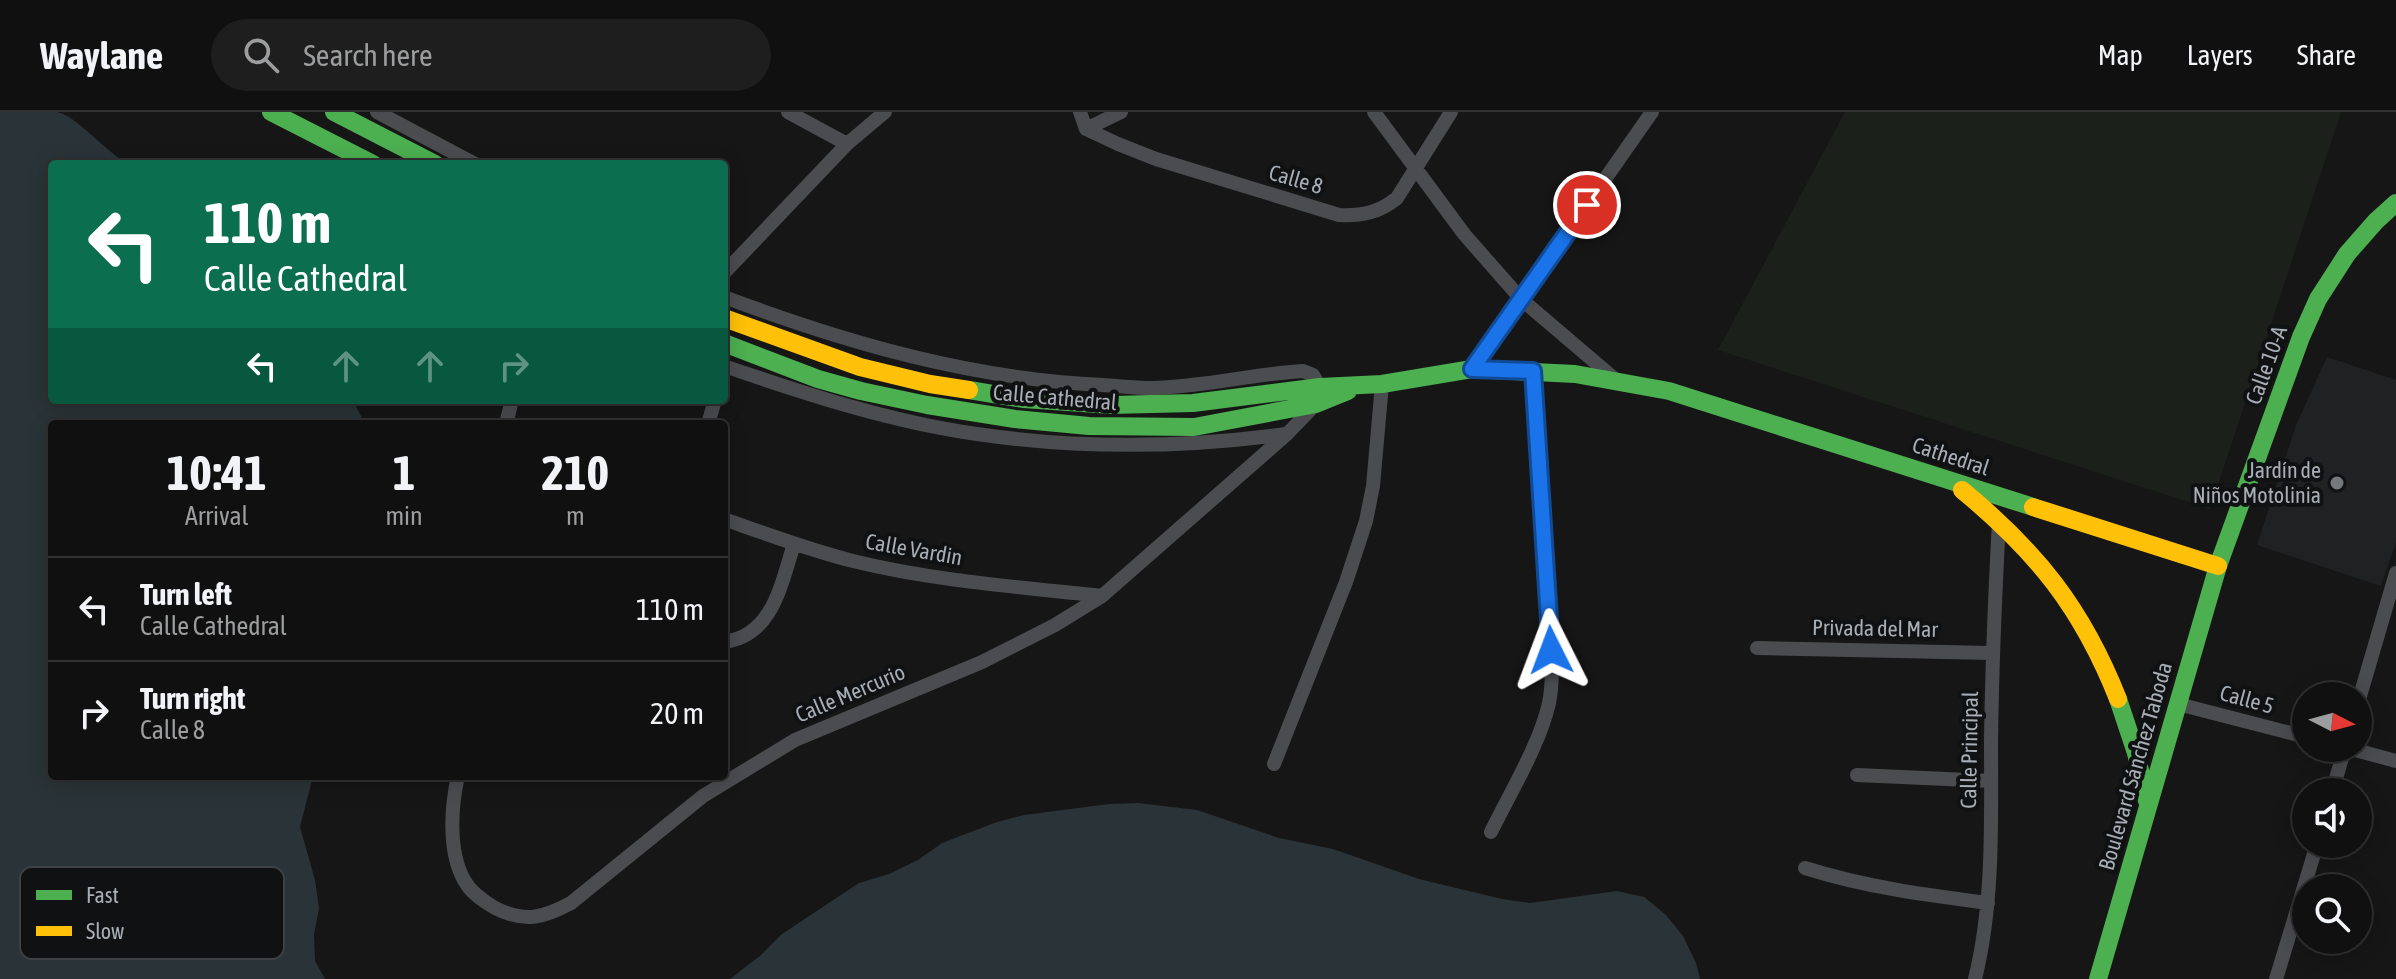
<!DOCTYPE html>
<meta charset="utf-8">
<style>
:root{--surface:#101010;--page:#1e1e1e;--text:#f1f3f6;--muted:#9c9d9f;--line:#303030}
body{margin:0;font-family:"Asap Condensed",sans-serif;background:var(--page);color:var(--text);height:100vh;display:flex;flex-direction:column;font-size:30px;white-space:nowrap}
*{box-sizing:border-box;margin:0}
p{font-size:26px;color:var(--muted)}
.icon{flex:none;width:44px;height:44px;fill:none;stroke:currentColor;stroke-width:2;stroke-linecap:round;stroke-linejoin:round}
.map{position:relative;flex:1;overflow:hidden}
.side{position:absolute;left:48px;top:308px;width:680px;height:360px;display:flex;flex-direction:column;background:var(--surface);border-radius:8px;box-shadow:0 4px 20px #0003,0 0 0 2px var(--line)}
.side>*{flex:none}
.guide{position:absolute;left:48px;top:48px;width:680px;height:244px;border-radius:8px;box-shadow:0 4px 20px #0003,0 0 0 2px var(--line);background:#0b6e4f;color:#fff;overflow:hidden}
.needle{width:52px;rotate:96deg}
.controls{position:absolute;left:2292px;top:570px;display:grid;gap:16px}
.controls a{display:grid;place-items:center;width:80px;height:80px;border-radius:50%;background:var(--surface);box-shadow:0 4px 20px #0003,0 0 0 2px var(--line);font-size:40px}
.pin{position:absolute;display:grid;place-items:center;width:68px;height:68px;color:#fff;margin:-34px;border:4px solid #fff;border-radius:50%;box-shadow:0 2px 8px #0007}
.me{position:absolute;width:88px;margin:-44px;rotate:357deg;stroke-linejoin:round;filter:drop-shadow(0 0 6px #0008)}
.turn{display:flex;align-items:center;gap:28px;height:168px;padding:0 24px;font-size:36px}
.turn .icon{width:104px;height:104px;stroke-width:2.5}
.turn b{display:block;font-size:56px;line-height:68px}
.lanes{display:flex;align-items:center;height:76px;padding:0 24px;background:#0003;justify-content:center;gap:40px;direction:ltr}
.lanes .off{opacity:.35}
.eta{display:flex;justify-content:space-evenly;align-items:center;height:136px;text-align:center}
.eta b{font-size:48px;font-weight:700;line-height:56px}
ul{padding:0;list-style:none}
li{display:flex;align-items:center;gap:24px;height:104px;padding:0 24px;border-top:2px solid var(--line)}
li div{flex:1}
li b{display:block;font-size:30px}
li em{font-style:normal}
header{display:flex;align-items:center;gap:48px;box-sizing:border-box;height:112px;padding:0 40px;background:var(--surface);border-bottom:2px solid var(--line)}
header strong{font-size:38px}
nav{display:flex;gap:44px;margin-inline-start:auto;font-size:28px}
.search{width:560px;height:72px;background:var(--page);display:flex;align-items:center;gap:20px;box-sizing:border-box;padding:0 28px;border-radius:44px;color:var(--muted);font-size:30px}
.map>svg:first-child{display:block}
</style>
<header>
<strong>Waylane</strong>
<div class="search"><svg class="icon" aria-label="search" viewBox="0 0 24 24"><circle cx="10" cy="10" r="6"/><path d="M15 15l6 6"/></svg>Search here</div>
<nav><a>Map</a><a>Layers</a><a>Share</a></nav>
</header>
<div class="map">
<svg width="2396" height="867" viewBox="0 0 2396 867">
<rect width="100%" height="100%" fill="#161616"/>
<!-- built -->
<path fill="#202123" d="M2327,245L2396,268V430L2381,474L2257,433L2296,313Z"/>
<!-- green -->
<path fill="#1b201b" d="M1845,0H2341L2210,397L1718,238Z"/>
<!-- water -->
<path fill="#2a3337" d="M0,0C18,0 39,0 57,0C76,3 108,42 128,52H52V288H353L365,312H52V664H313L300,715L315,768L319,796L314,822L315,849L325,867H0Z
M1138,691L1197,698L1279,726L1333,737L1419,767L1502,787L1530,791L1617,779L1644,785L1666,803L1683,824L1696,851L1700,867H730L761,843L782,822L859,771L889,762L918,748L942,731L997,710L1024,703L1109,692Z"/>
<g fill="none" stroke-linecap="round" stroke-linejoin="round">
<!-- street -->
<path stroke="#4b4c4f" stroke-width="14" d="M377,0L475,52
M788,0L847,32
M1080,0L1086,17
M1374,0L1464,122L1521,187L1616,268
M1086,17L1118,32L1156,47L1339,103C1361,104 1379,101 1397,86L1451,0
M1086,17L1121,0
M724,161L847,32L885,0
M724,254C806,282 891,310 977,322C1080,337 1183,336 1286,322
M1472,257L1652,0
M506,312L512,288
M708,312L715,288
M724,407C766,422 809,438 853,449C934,469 1019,475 1102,484
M724,530C773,524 781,472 794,432
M1757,536L1992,541
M2358,591L2396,461
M2178,592L2306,625
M2348,636L2396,649
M1274,652L1346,470L1366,409L1373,374L1382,272
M1857,663L1991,669
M458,664C451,695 448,739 464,768C471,781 483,789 495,796C525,811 543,806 571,791L703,684L795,628L982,550L1055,513L1102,484L1287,322L1316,292L1320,275L1313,263L1303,259C1253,262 1203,275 1152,276C1135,276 1119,274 1103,273C971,267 847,231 724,185
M2332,680L2345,636
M1491,720C1510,681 1540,632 1549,591C1554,567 1551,541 1550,517L1533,259
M1805,756C1865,775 1926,783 1988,791
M1975,867C1994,790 1991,709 1991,629C1992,556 1995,483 1999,409
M2276,867L2317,732"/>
<!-- fast -->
<path stroke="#4caf50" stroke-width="18" d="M271,0L373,52
M334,0L435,52
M724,231L818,267L861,279L927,293L1015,307L1089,314L1194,315L1316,292L1348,279
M969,278L1024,287L1111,293L1193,291L1320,275L1382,272L1472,257L1575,262L1669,279L2033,395
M2118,587L2136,641L2147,689
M2098,867L2218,454L2301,225L2318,187L2347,142L2376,109L2396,91"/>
<!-- slow -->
<path stroke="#ffc107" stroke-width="18" d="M724,206L860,255L930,272L969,278
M1962,378C2037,440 2082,496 2118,587
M2033,395L2218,454"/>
</g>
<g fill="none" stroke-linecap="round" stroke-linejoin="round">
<!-- route casing -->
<g stroke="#114b97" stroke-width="20">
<path id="route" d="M1551,538L1533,259L1472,257L1587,93"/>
</g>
<!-- route -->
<use href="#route" stroke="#1a73e8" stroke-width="14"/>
</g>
<!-- markers -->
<circle fill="#75797e" stroke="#101112" stroke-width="3" cx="2337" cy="371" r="8"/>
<g text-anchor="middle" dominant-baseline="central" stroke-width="8" stroke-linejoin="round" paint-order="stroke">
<!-- street labels -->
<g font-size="22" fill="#a8aeb6" stroke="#101112">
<text transform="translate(1296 67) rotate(16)">Calle 8</text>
<text transform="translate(2266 253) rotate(-70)">Calle 10-A</text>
<text transform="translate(1055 285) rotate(5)">Calle Cathedral</text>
<text transform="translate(1951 344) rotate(18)">Cathedral</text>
<text transform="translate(914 437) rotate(10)">Calle Vardin</text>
<text transform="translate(1875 516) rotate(1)">Privada del Mar</text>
<text transform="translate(850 581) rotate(-23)">Calle Mercurio</text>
<text transform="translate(2247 587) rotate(15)">Calle 5</text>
<text transform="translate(1969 638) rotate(-89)">Calle Principal</text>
<text transform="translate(2135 654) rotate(-74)">Boulevard Sánchez Taboda</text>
</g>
<!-- poi labels -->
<g font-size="22" fill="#a8aeb6" stroke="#101112" text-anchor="end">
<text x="2321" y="358">Jardín de<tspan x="2321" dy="25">Niños Motolinia</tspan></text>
</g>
</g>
<!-- legend -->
<rect x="20" y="755" width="264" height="92" rx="12" fill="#101112" stroke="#3e4043" stroke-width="2"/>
<rect x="36" y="778" width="36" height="10" fill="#4caf50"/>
<rect x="36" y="814" width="36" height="10" fill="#ffc107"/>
<g font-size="22" fill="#a8aeb6">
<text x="86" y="791">Fast</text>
<text x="86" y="827">Slow</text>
</g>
</svg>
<div class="controls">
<a><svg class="needle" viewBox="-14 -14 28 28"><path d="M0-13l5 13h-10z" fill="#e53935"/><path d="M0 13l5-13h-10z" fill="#9c9d9f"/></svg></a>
<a><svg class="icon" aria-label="sound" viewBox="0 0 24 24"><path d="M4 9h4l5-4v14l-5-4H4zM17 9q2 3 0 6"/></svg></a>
<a><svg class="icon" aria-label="search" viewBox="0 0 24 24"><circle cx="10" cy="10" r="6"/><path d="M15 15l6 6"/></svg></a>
</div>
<div class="pin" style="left:1587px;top:93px;background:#d93025"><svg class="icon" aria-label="arrive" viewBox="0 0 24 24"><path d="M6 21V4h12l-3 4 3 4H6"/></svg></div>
<svg class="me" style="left:1551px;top:538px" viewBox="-20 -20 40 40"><path d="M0-17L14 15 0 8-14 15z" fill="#1a73e8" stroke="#fff" stroke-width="4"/></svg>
<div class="guide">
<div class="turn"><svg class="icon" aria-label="left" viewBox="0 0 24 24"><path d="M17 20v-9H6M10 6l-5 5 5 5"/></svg><div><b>110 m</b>Calle Cathedral</div></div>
<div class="lanes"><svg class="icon" aria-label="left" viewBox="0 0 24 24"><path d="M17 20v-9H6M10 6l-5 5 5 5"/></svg><svg class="icon off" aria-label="ahead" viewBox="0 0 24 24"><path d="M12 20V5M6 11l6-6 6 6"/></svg><svg class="icon off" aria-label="ahead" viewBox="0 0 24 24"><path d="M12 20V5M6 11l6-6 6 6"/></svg><svg class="icon off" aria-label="right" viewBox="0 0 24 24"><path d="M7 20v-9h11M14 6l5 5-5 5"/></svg></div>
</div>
<section class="side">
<div class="eta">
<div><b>10:41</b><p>Arrival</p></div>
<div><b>1</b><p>min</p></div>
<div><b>210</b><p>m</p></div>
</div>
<ul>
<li><svg class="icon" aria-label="left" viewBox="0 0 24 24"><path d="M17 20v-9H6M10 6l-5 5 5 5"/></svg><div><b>Turn left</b><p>Calle Cathedral</p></div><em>110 m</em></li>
<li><svg class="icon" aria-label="right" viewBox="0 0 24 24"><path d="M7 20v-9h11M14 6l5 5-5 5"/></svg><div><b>Turn right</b><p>Calle 8</p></div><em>20 m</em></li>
</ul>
</section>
</div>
